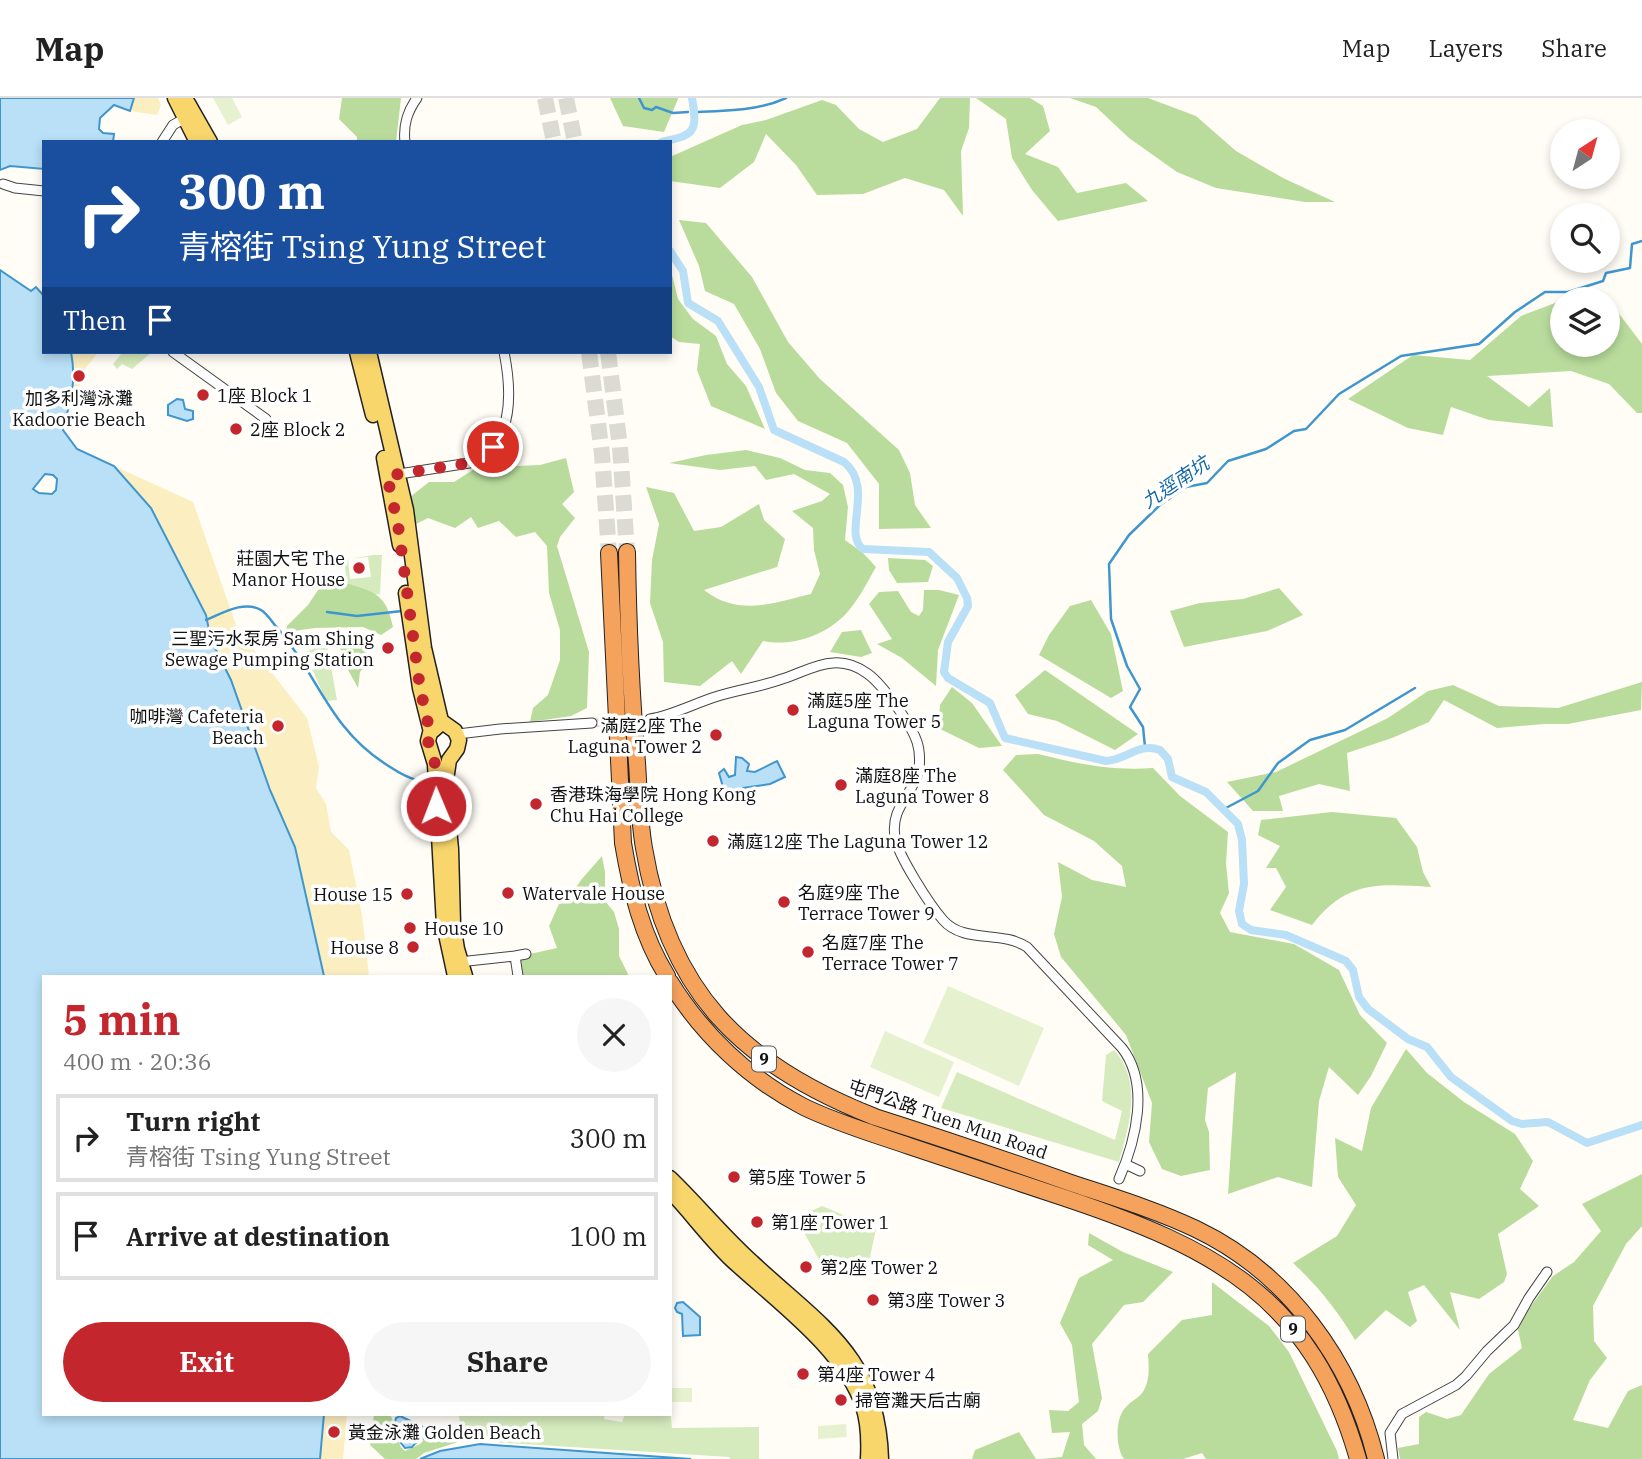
<!DOCTYPE html>
<meta charset="utf-8">
<style>
:root{--surface:#fff;--page:#f6f6f6;--text:#222;--muted:#767676;--line:#e0e0e0;--accent:#c4262e}
body{margin:0;font-family:"IBM Plex Serif","Noto Sans TC",serif;background:var(--page);color:var(--text);height:100vh;display:flex;flex-direction:column;font-size:26px;white-space:nowrap}
*{box-sizing:border-box;margin:0}
p{font-size:23px;color:var(--muted)}
.icon{flex:none;width:38px;height:38px;fill:none;stroke:currentColor;stroke-width:2;stroke-linecap:round;stroke-linejoin:round}
.map{position:relative;flex:1;overflow:hidden}
.panel{position:absolute;left:42px;top:877px;width:630px;height:441px;display:flex;flex-direction:column;background:var(--surface);border-radius:0px;box-shadow:0 4px 10px #0003}
.panel>*{flex:none}
.guide{position:absolute;left:42px;top:42px;width:630px;height:214px;border-radius:0px;box-shadow:0 4px 10px #0003;background:#1a4fa0;color:#fff;overflow:hidden}
.needle{width:46px;rotate:36deg}
.tools{position:absolute;left:1550px;top:21px;display:grid;gap:14px}
.tools a{display:grid;place-items:center;width:70px;height:70px;border-radius:50%;background:var(--surface);box-shadow:0 4px 10px #0003;font-size:35px}
.pin{position:absolute;display:grid;place-items:center;width:60px;height:60px;color:#fff;margin:-30px;border:4px solid #fff;border-radius:50%;box-shadow:0 2px 7px #0007}
.me{position:absolute;width:77px;margin:-38px;rotate:359deg;stroke-linejoin:round;filter:drop-shadow(0 0 5px #0008)}
.turn{display:flex;align-items:center;gap:24px;height:147px;padding:0 21px;font-size:32px}
.turn .icon{width:91px;height:91px;stroke-width:2.5}
.turn b{display:block;font-size:49px;line-height:60px}
.then{display:flex;align-items:center;height:66px;padding:0 21px;background:#0003;gap:14px;font-size:26px}
.round{display:grid;place-items:center;flex:none;width:74px;height:74px;border-radius:37px;background:var(--page)}
.head{display:flex;align-items:center;justify-content:space-between;height:119px;padding:0 21px}
h1{font-size:42px;font-weight:800;line-height:52px;color:var(--accent)}
.button{display:flex;gap:14px;margin-top:auto;padding:14px 21px}
.button a{flex:1;height:80px;border-radius:42px;background:var(--accent);color:#fff;font-size:28px;font-weight:800;line-height:80px;text-align:center}
.button a+a{background:var(--page);color:var(--text)}
ul{padding:0;list-style:none}
li{display:flex;align-items:center;gap:21px;height:88px;margin:0 14px 10px;padding:0 7px;border:4px solid var(--line);border-radius:0px}
li div{flex:1}
li b{display:block;font-size:26px}
li em{font-style:normal}
header{display:flex;align-items:center;gap:42px;box-sizing:border-box;height:98px;padding:0 35px;background:var(--surface);border-bottom:2px solid var(--line)}
header strong{font-size:33px}
nav{display:flex;gap:38px;margin-inline-start:auto;font-size:24px}
.map>svg:first-child{display:block}
</style>
<header>
<strong>Map</strong>
<nav><a>Map</a><a>Layers</a><a>Share</a></nav>
</header>
<div class="map">
<svg width="1642" height="1361" viewBox="0 0 1642 1361">
<rect width="100%" height="100%" fill="#fffdf5"/>
<!-- green -->
<path fill="#d5ebbd" fill-rule="evenodd" d="M123,254H152L132,271L122,266L117,271L113,266Z
M373,457H382L380,496L349,499L344,462ZM368,459L371,479L350,481L348,461Z
M327,546L337,602L326,603L305,554Z
M1114,952C1143,984 1129,1027 1119,1064L941,1010L957,974L1115,1042L1122,1013L1102,1003L1106,957Z
M822,1108L876,1131L870,1159L862,1171C849,1173 842,1163 832,1157L825,1160L822,1167L802,1131L805,1116Z
M670,1310L672,1330L759,1329V1361H730L729,1359L461,1342L459,1316H605L604,1321L622,1324L625,1316H670Z"/>
<!-- forest -->
<path fill="#b9dc9c" d="M342,0H401L396,44H357V39L339,21Z
M610,0H678V1L664,34L623,28Z
M940,0H970L969,30L961,53L963,118L944,92L905,80L863,96L817,97L796,67L766,36L754,64L720,90L670,83V59L742,27L766,22L822,2L836,7L859,31L883,44L917,31Z
M976,0H1030L1043,8L1050,33L1025,56L1058,69L1077,95L1126,85L1148,103L1058,123L1032,92L1012,60L1006,21Z
M1070,0H1148L1196,18L1236,53L1283,80L1335,104H1305L1216,90L1177,74L1129,40L1096,9Z
M679,122L706,125L752,179L788,244L820,281L899,352L910,375L915,407L931,430L879,431V386L847,345L798,323L776,295L760,251L734,206L705,193L699,168Z
M670,169L678,201L693,221L716,238L727,266L746,288L765,331L711,308L697,272L700,246L679,244L670,238Z
M1608,201L1642,246V315H1637L1609,286L1571,273L1487,278L1529,309L1550,290L1553,329L1489,322L1451,309L1443,337L1408,330L1348,301L1413,257L1470,262L1521,218L1563,202V247H1608Z
M746,352L780,360L805,372L830,375L843,387L848,409L845,442L863,455L876,469C868,483 860,499 850,511C829,537 794,549 763,543L741,576L732,563L700,588L664,584L663,544L650,505L652,462L659,426L646,389L674,395L694,433L721,429L759,406L764,422L785,441L777,469L704,492C739,519 772,505 811,496L820,476L814,452L813,430L792,413L822,403L830,396L794,376L766,382L755,368L720,372L669,365L706,357Z
M566,360L574,394L562,406L575,420L560,439L557,448L589,554L587,610L571,618L530,624L533,610L548,597L560,562V532L549,495L547,448L535,434L516,439L499,423L478,430L471,419L455,430L428,420L416,426L410,399L429,384H454L476,370L498,362L516,368L540,367Z
M888,460L925,462L933,468L928,484L897,485L889,472Z
M336,481C369,495 385,489 393,529L381,537L363,529L315,530L286,534L287,528L308,507L318,492Z
M1279,490L1303,517L1267,533L1184,549L1170,513L1200,505L1243,501Z
M924,492H939L959,497L938,552L936,588L902,560L877,546L892,541L869,506L879,494L898,493L911,514L919,518L923,512Z
M1091,502L1111,536L1123,593L1111,600L1039,557L1049,537L1070,508Z
M861,532L872,555L861,559L830,554L842,534Z
M347,537L373,559L360,574L358,590L347,570L338,544Z
M1045,572L1138,636L1115,652L1057,623L1028,616L1015,597Z
M1642,584L1641,612L1568,626H1544L1497,630L1444,602L1429,624L1392,640L1347,655L1350,693L1319,686L1279,698L1283,713H1253L1227,684L1276,674L1388,620L1428,593L1453,587L1499,608L1558,610Z
M952,589L972,605L1002,648L979,650L938,630L940,607Z
M1038,656C1078,666 1113,673 1153,670L1180,698L1228,734L1226,766L1229,795L1220,815L1230,834L1294,846L1339,872L1360,917L1387,945L1371,978L1358,997L1329,969L1319,1003L1312,1089L1278,1079L1228,1096L1236,974L1208,990L1205,1022L1209,1034L1210,1072L1181,1078L1162,1071L1149,1044L1152,1005L1126,937L1061,859L1054,836L1062,799L1058,764L1092,782L1126,789L1122,768L1094,743L1044,717L1003,672L1016,657Z
M1332,714L1396,720L1417,749L1423,774L1431,789C1379,786 1347,782 1312,827L1270,812L1286,789L1276,770H1266L1280,748L1258,737L1261,722Z
M602,758L605,774V803L614,814L619,831V858L629,878H523L520,863L530,856L557,850L549,828L559,806L565,805L581,782Z
M1406,951L1427,975L1464,1004L1515,1036L1533,1063L1520,1091L1539,1108L1498,1136L1507,1176L1504,1184L1479,1201L1450,1194L1460,1232L1424,1187L1408,1194L1417,1223L1410,1229L1386,1212L1355,1242C1337,1212 1318,1188 1293,1165L1337,1138L1356,1107L1338,1079L1335,1040L1362,1053L1371,1010Z
M1642,1076V1128L1626,1146L1593,1208L1594,1243L1607,1260L1590,1282L1573,1322L1608,1330L1628,1293L1642,1287V1361H1400L1398,1350L1419,1346V1319L1426,1314L1447,1321L1461,1317L1489,1276L1522,1250L1518,1232L1525,1216L1553,1178L1574,1164L1601,1133L1582,1106Z
M1089,1135L1123,1154L1173,1174L1143,1204L1124,1207L1092,1246L1102,1300L1098,1313L1082,1326L1084,1347L1096,1361H1040L1062,1359L1070,1334L1052,1335L1049,1312L1068,1313L1079,1304L1072,1247L1060,1225L1079,1180L1113,1162L1088,1147Z
M1212,1184L1269,1228L1289,1254L1337,1353L1339,1361H1206L1202,1355L1183,1361H1124C1115,1349 1115,1319 1126,1309C1131,1303 1139,1300 1143,1294C1150,1281 1149,1270 1148,1256L1182,1222L1212,1217Z
M374,1316H390L399,1337L400,1348L405,1353L420,1346L423,1342L458,1344L424,1355L416,1361H385L370,1347Z
M1019,1334L1036,1361H972L975,1352Z"/>
<!-- sand -->
<path fill="#fbeec1" d="M134,0H158L161,7L157,17L130,13Z
M71,254H95L96,257L85,271L81,285L74,291L75,272Z
M114,368L193,404L237,530L307,620L319,669L316,690L326,706L331,734L349,752L362,817L369,878H324L295,749L270,692L231,582L211,542L206,517L151,410Z
M324,1316H347L343,1361H320Z"/>
<!-- pitch -->
<path fill="#e6f2cf" d="M213,0H232L242,19L228,27Z
M948,888L1044,930L1019,988L923,945Z
M885,933L954,964L939,999L870,969Z
M670,1290H692V1304H670Z
M846,1326L847,1339L818,1341V1328Z"/>
<!-- water -->
<path fill="#b9e0f7" stroke="#3f96cf" stroke-width="2" fill-rule="evenodd" d="M0,0H134L130,13L114,7L100,20L99,31L103,35L114,36L113,44H44V71L10,68L0,72Z
M0,172L31,193L36,189L44,198V254H71C77,285 70,303 63,332L77,351L114,368L151,410L206,517L211,542L231,582L270,692L295,749L324,878H44V1316H324L320,1361H0ZM45,376L53,377L57,381L56,392L52,396L39,395L33,391Z
M177,301L183,302L185,311L193,313V321L187,323L168,317V307Z
M736,659L742,660L749,666L747,673L755,674L777,663L785,679L770,686L743,690L737,698L727,703L719,675L724,671L729,679L735,677Z
M683,1204L700,1219V1237L683,1238L682,1216L677,1214L675,1210L677,1205Z
M400,1318L423,1329L442,1334L447,1329H451L454,1340C438,1350 428,1329 412,1349L405,1350L401,1345L402,1333L395,1324L396,1320Z
M480,1346L691,1361H420L440,1353Z"/>
<g fill="none" stroke-linecap="round" stroke-linejoin="round">
<!-- stream -->
<path stroke="#3f96cf" stroke-width="2.5" d="M639,0L644,10L652,12L656,9L673,15L688,14
M695,14C725,13 758,13 786,0
M327,514L357,518L402,513
M206,522C223,515 244,502 261,512C268,516 274,527 279,532C318,578 330,630 384,665C395,672 404,679 417,682
M1145,649L1143,629L1130,609L1140,591L1127,568L1111,521L1109,466L1129,437L1160,407L1186,389L1207,385L1228,363L1266,351L1294,333L1306,331L1339,296L1401,258L1479,246L1515,214L1545,194H1568L1603,183L1606,175L1630,170L1632,146L1642,143
M1224,711L1258,693L1278,665L1310,642L1345,632L1415,590"/>
<!-- canal -->
<path stroke="#b9e0f7" stroke-width="8" d="M662,44C694,37 698,35 692,0
M670,153L683,173L688,205L718,223L759,289L774,332L844,364C875,389 842,436 863,451L929,454L957,480L967,500L968,508L948,544L944,574L948,580L990,605L1005,640L1106,663C1126,662 1139,644 1160,652L1168,661L1172,679L1206,694L1238,726L1242,742L1244,786L1239,813L1242,826L1251,832L1286,837L1346,863L1353,872L1359,899L1368,911L1408,941L1427,949L1451,979L1512,1023L1522,1026L1548,1024L1587,1045L1642,1027"/>
<!-- street-tunnel -->
<path stroke="#dbdad3" stroke-width="9" stroke-dasharray="9 4.5" stroke-linecap="butt" d="M592,625L650,621"/>
<!-- highway-tunnel -->
<path stroke="#dbdad3" stroke-width="16" stroke-dasharray="16 8" stroke-linecap="butt" d="M545,0L554,44
M566,0L575,44
M589,254L602,356L609,455
M608,254L620,349L627,454"/>
<!-- street casing -->
<g stroke="#444" stroke-width="11">
<path id="street" d="M162,44L173,27L189,18
M405,44C403,27 407,14 417,0
M3,86L15,90L44,93
M173,254L266,321
M393,377L469,365C515,348 512,294 504,254
M650,621C673,617 693,606 715,599C737,592 760,589 782,581C799,576 815,566 833,565C845,564 857,568 868,576C883,587 911,626 917,644C920,653 920,662 919,671C914,697 890,708 895,739C898,758 930,807 943,822C964,846 1001,832 1027,849L1122,950C1150,986 1136,1042 1119,1081
M458,636L500,631L592,625
M515,858L526,856
M459,864L515,858L518,878
M1125,1066L1140,1073
M1393,1361L1390,1335L1402,1316L1456,1287L1466,1278L1487,1253L1514,1227L1529,1200L1547,1174"/>
</g>
<!-- primary casing -->
<g stroke="#222" stroke-width="17">
<path id="primary" d="M175,0L197,44
M185,0L210,44
M357,254L373,317
M369,254L406,412L424,550L441,623L455,633L459,642L457,651L449,662L445,689L451,751L453,826L457,851L465,878
M384,360L400,447
M406,495L420,590L431,634
M438,628L430,635L428,643L435,666L444,827L455,878
M670,1080C698,1107 723,1138 752,1164C820,1228 878,1257 881,1361
M671,1094C692,1116 710,1141 732,1162C774,1201 845,1252 863,1308C869,1326 869,1343 868,1361"/>
</g>
<!-- highway casing -->
<g stroke="#222" stroke-width="18">
<path id="highway" d="M627,454C628,525 631,595 637,665C639,693 639,722 644,750C668,894 742,967 875,1019C941,1040 1006,1062 1071,1085C1113,1099 1156,1112 1196,1131C1288,1175 1352,1263 1376,1361
M609,455L623,745C631,792 642,838 667,878
M670,884C702,936 749,981 804,1009C837,1025 874,1036 909,1048C961,1065 1013,1083 1065,1100C1214,1150 1312,1199 1358,1361"/>
</g>
<!-- street -->
<use href="#street" stroke="#fff" stroke-width="9"/>
<!-- primary -->
<use href="#primary" stroke="#f9d66b" stroke-width="14"/>
<!-- highway -->
<use href="#highway" stroke="#f5a25d" stroke-width="16"/>
</g>
<g fill="none" stroke-linecap="round" stroke-linejoin="round">
<!-- route -->
<path stroke="#c4262e" stroke-width="12" stroke-dasharray="0 21.6" d="M436,708L435,666L428,643L430,634L420,590L398,427L387,378L469,365L479,361L493,349"/>
</g>
<!-- markers -->
<g fill="#c4262e" stroke="#fff" stroke-width="2.5">
<circle cx="79" cy="278" r="7"/>
<circle cx="203" cy="297" r="7"/>
<circle cx="236" cy="331" r="7"/>
<circle cx="359" cy="470" r="7"/>
<circle cx="388" cy="550" r="7"/>
<circle cx="793" cy="612" r="7"/>
<circle cx="278" cy="628" r="7"/>
<circle cx="716" cy="637" r="7"/>
<circle cx="841" cy="687" r="7"/>
<circle cx="536" cy="706" r="7"/>
<circle cx="713" cy="743" r="7"/>
<circle cx="508" cy="795" r="7"/>
<circle cx="407" cy="796" r="7"/>
<circle cx="784" cy="804" r="7"/>
<circle cx="410" cy="830" r="7"/>
<circle cx="413" cy="849" r="7"/>
<circle cx="808" cy="854" r="7"/>
<circle cx="734" cy="1079" r="7"/>
<circle cx="757" cy="1124" r="7"/>
<circle cx="806" cy="1169" r="7"/>
<circle cx="873" cy="1202" r="7"/>
<circle cx="803" cy="1276" r="7"/>
<circle cx="841" cy="1302" r="7"/>
<circle cx="334" cy="1334" r="7"/>
</g>
<g text-anchor="middle" dominant-baseline="central" stroke-width="7" stroke-linejoin="round" paint-order="stroke">
<!-- shield labels -->
<g fill="#fff" stroke="#585858" stroke-width="2">
<rect x="752" y="948.5" width="24" height="25" rx="5"/>
<rect x="1281" y="1218.5" width="24" height="25" rx="5"/>
</g>
<g font-size="16" font-weight="bold" fill="#111">
<text x="764" y="961">9</text>
<text x="1293" y="1231">9</text>
</g>
<!-- poi labels -->
<g font-size="18" fill="#111" stroke="#fff" text-anchor="start">
<text x="217" y="297">1座 Block 1</text>
<text x="79" y="300" text-anchor="middle">加多利灣泳灘<tspan x="79" dy="21">Kadoorie Beach</tspan></text>
<text x="250" y="331">2座 Block 2</text>
<text x="345" y="460" text-anchor="end">莊園大宅 The<tspan x="345" dy="21">Manor House</tspan></text>
<text x="374" y="540" text-anchor="end">三聖污水泵房 Sam Shing<tspan x="374" dy="21">Sewage Pumping Station</tspan></text>
<text x="807" y="602">滿庭5座 The<tspan x="807" dy="21">Laguna Tower 5</tspan></text>
<text x="264" y="618" text-anchor="end">咖啡灣 Cafeteria<tspan x="264" dy="21">Beach</tspan></text>
<text x="702" y="627" text-anchor="end">滿庭2座 The<tspan x="702" dy="21">Laguna Tower 2</tspan></text>
<text x="855" y="677">滿庭8座 The<tspan x="855" dy="21">Laguna Tower 8</tspan></text>
<text x="550" y="696">香港珠海學院 Hong Kong<tspan x="550" dy="21">Chu Hai College</tspan></text>
<text x="727" y="743">滿庭12座 The Laguna Tower 12</text>
<text x="798" y="794">名庭9座 The<tspan x="798" dy="21">Terrace Tower 9</tspan></text>
<text x="522" y="795">Watervale House</text>
<text x="393" y="796" text-anchor="end">House 15</text>
<text x="424" y="830">House 10</text>
<text x="822" y="844">名庭7座 The<tspan x="822" dy="21">Terrace Tower 7</tspan></text>
<text x="399" y="849" text-anchor="end">House 8</text>
<text x="748" y="1079">第5座 Tower 5</text>
<text x="771" y="1124">第1座 Tower 1</text>
<text x="820" y="1169">第2座 Tower 2</text>
<text x="887" y="1202">第3座 Tower 3</text>
<text x="817" y="1276">第4座 Tower 4</text>
<text x="855" y="1302">掃管灘天后古廟</text>
<text x="348" y="1334">黃金泳灘 Golden Beach</text>
</g>
<!-- street labels -->
<g font-size="18" fill="#111" stroke="#fff">
<text transform="translate(948 1021) rotate(19)">屯門公路 Tuen Mun Road</text>
</g>
<!-- water labels -->
<g font-size="19" font-style="italic" fill="#1768a6" stroke="#fff">
<text transform="translate(1175 384) rotate(-34)">九逕南坑</text>
</g>
</g>
</svg>
<div class="tools">
<a><svg class="needle" viewBox="-14 -14 28 28"><path d="M0-13l5 13h-10z" fill="#e53935"/><path d="M0 13l5-13h-10z" fill="#767676"/></svg></a>
<a><svg class="icon" aria-label="search" viewBox="0 0 24 24"><circle cx="10" cy="10" r="6"/><path d="M15 15l6 6"/></svg></a>
<a><svg class="icon" aria-label="layers" viewBox="0 0 24 24"><path d="M12 4l9 5-9 5-9-5zM3 14l9 5 9-5"/></svg></a>
</div>
<div class="pin" style="left:493px;top:349px;background:#d93025"><svg class="icon" aria-label="arrive" viewBox="0 0 24 24"><path d="M6 21V4h12l-3 4 3 4H6"/></svg></div>
<svg class="me" style="left:436px;top:708px" viewBox="-20 -20 40 40"><circle r="17" fill="#c4262e" stroke="#fff" stroke-width="3"/><path d="M0-11L8 9 0 5-8 9z" fill="#fff"/></svg>
<div class="guide">
<div class="turn"><svg class="icon" aria-label="right" viewBox="0 0 24 24"><path d="M7 20v-9h11M14 6l5 5-5 5"/></svg><div><b>300 m</b>青榕街 Tsing Yung Street</div></div>
<div class="then">Then<svg class="icon" aria-label="arrive" viewBox="0 0 24 24"><path d="M6 21V4h12l-3 4 3 4H6"/></svg></div>
</div>
<section class="panel">
<div class="head"><div><h1>5 min</h1><p>400 m · 20:36</p></div><a class="round"><svg class="icon" aria-label="close" viewBox="0 0 24 24"><path d="M6 6l12 12M18 6L6 18"/></svg></a></div>
<ul>
<li><svg class="icon" aria-label="right" viewBox="0 0 24 24"><path d="M7 20v-9h11M14 6l5 5-5 5"/></svg><div><b>Turn right</b><p>青榕街 Tsing Yung Street</p></div><em>300 m</em></li>
<li><svg class="icon" aria-label="arrive" viewBox="0 0 24 24"><path d="M6 21V4h12l-3 4 3 4H6"/></svg><div><b>Arrive at destination</b></div><em>100 m</em></li>
</ul>
<div class="button"><a>Exit</a><a>Share</a></div>
</section>
</div>
